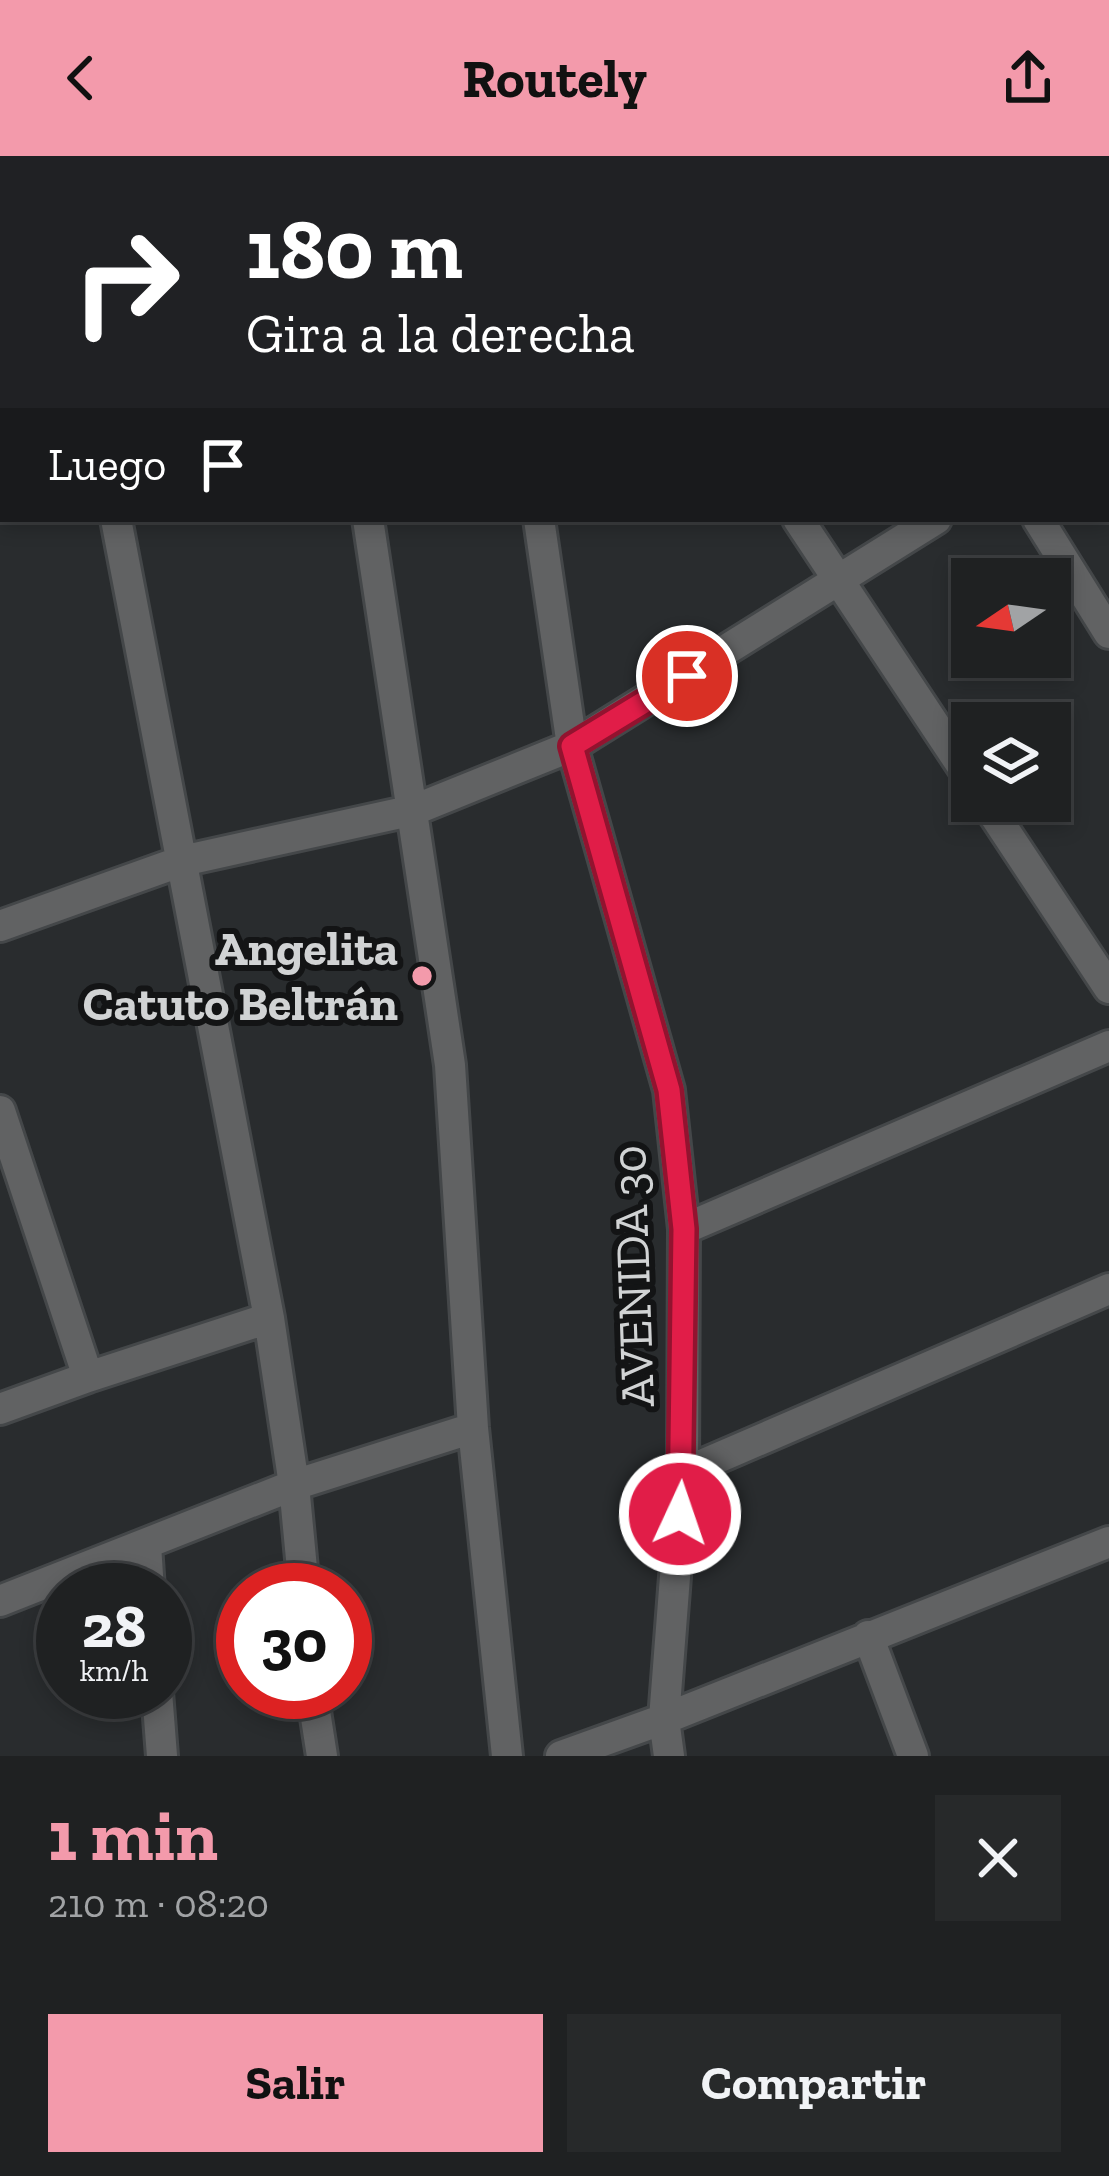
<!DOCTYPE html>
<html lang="es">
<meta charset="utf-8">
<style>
:root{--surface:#1f2122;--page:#27292a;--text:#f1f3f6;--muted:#a1a3a5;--line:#3c3e40;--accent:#f39aab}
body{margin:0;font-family:"Zilla Slab",serif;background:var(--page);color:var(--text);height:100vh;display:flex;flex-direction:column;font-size:45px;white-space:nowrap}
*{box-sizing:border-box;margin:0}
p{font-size:39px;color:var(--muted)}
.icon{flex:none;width:66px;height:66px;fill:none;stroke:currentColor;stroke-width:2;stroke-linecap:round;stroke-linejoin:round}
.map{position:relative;height:1600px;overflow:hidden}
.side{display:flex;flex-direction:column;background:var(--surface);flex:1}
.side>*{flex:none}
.top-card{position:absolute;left:0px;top:0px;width:1110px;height:366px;box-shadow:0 6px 18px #0003,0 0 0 3px var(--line);background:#202124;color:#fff;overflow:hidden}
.needle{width:78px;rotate:257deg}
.fabs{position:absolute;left:951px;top:402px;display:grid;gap:24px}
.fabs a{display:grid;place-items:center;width:120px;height:120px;border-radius:0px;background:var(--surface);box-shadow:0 6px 18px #0003,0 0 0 3px var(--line);font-size:60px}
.speed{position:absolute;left:36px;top:1407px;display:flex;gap:24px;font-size:60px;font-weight:700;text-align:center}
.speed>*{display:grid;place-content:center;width:156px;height:156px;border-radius:50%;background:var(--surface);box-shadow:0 6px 18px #0003,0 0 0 3px var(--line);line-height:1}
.speed small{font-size:30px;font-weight:400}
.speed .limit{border:18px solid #d22;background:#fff;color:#111}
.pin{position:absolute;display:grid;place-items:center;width:102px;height:102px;color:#fff;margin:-51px;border:6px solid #fff;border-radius:50%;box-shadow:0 3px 12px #0007}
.me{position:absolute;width:132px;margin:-66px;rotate:3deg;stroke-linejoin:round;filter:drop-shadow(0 0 9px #0008)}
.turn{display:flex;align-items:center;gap:42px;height:252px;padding:0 48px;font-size:54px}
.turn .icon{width:156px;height:156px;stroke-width:2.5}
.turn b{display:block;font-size:84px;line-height:102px}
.then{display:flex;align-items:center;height:114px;padding:0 48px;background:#0003;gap:24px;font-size:45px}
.round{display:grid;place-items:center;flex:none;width:126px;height:126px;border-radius:0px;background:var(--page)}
.head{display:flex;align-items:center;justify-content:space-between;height:204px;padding:0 48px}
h1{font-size:72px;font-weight:800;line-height:90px;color:var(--accent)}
.cta{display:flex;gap:24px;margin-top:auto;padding:24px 48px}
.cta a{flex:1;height:138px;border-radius:0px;background:var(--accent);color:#111;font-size:48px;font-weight:800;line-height:138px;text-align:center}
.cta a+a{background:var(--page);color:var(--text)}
header{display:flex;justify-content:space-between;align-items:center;height:156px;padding:0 48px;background:var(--accent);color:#111;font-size:54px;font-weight:800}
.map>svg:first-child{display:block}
</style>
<header><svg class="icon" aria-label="back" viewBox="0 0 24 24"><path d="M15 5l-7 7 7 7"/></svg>Routely<svg class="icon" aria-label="share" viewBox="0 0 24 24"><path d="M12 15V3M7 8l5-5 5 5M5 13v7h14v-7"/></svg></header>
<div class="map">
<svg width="1109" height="1600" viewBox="0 0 1109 1600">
<rect width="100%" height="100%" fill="#292c2e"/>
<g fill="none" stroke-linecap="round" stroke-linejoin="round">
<!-- stream -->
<path stroke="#863649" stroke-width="9" d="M495,3L500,0
M0,213L3,212"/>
<!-- minor casing -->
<g stroke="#444749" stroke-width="36">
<path id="minor" d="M798,0L800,3
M1059,0L1061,3
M321,3L322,0
M536,3V0
M620,3L626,0
M1107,67L1109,69
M1107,249L1109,248
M0,261L3,260
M116,363L269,1162L294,1329L304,1434
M368,363L450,909L473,1272L507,1600
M539,363L572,590L669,934L684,1073L683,1317L664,1563L669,1600
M798,363L972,625
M1038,363L1109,477
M985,645L1109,832
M0,770L182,705L414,654L572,590L936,363
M0,955L88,1221L269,1162
M684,1073L1109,890
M0,1253L88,1221
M683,1317L1109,1133
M146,1389L149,1434
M0,1445L294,1329L473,1272
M868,1480L913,1600
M157,1536L162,1600
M312,1536L322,1600
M561,1600L664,1563L1109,1386"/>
</g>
<!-- minor -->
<use href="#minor" stroke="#616263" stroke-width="30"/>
</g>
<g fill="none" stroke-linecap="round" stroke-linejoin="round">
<!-- route casing -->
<g stroke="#92132f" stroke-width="30">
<path id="route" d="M680,1358L684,1073L669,934L572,590L687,520"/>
</g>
<!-- route -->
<use href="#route" stroke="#e11d48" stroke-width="21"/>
</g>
<!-- markers -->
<circle fill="#f39aab" stroke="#131415" stroke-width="4.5" cx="422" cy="820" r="12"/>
<g text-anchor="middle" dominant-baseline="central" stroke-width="12" stroke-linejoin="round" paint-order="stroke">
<!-- poi labels -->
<g font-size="48" font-weight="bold" fill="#d1d3d4" stroke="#131415" text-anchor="end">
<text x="398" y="792">Angelita<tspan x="398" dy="55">Catuto Beltrán</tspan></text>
</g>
<!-- street labels -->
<g font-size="48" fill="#d1d3d4" stroke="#131415">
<text transform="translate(633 1120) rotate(-92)">AVENIDA 30</text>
</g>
</g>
</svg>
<div class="fabs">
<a><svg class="needle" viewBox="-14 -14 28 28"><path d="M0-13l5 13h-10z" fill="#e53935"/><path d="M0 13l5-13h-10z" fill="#a1a3a5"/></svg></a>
<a><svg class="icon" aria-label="layers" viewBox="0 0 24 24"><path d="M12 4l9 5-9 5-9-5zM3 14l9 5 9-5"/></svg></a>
</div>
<div class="speed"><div>28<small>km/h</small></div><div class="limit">30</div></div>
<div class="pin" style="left:687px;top:520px;background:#d93025"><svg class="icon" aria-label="arrive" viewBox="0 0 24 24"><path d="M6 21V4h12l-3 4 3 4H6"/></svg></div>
<svg class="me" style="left:680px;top:1358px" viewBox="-20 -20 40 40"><circle r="17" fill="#e11d48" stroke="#fff" stroke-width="3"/><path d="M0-11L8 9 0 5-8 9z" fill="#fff"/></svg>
<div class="top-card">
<div class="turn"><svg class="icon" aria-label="right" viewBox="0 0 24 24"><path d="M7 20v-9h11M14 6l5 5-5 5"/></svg><div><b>180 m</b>Gira a la derecha</div></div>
<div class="then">Luego<svg class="icon" aria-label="arrive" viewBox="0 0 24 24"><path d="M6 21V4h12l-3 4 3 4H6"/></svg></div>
</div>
</div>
<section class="side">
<div class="head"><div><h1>1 min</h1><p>210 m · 08:20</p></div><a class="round"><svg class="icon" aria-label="close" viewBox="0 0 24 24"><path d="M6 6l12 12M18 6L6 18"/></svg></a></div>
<div class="cta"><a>Salir</a><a>Compartir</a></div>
</section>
